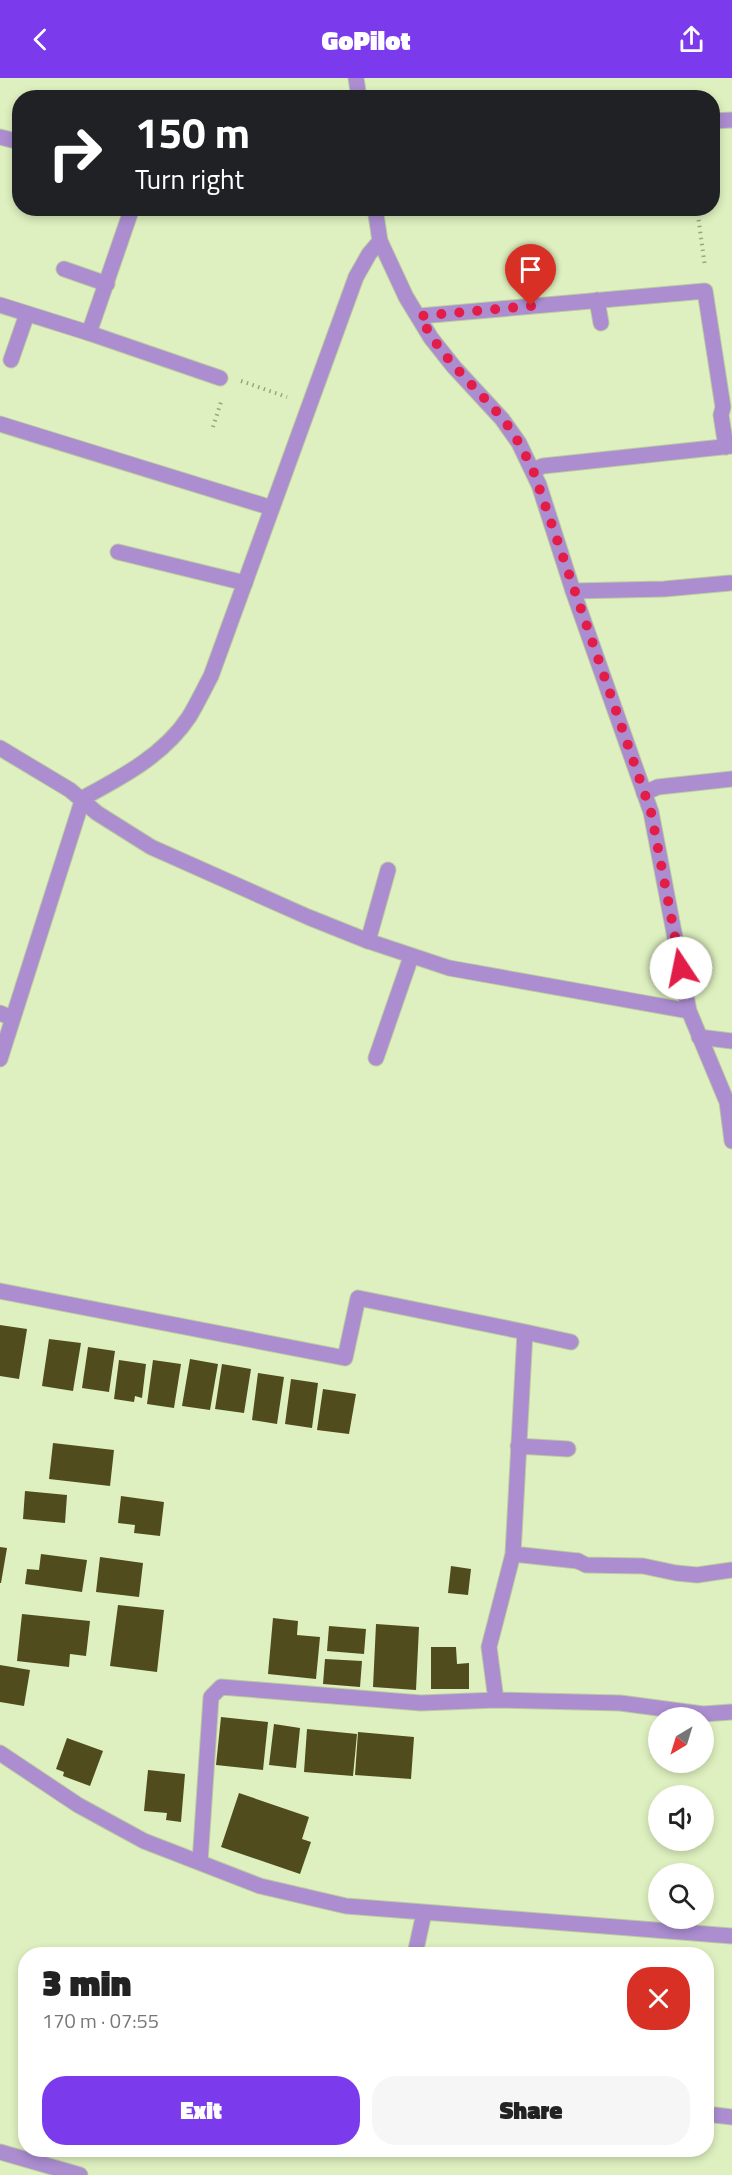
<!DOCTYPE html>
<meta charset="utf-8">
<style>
:root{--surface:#fff;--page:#f6f6f6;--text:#222;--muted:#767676;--accent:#7c3aed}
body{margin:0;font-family:"Titillium Web",sans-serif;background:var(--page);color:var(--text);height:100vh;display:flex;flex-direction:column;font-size:22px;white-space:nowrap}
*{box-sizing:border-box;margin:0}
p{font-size:20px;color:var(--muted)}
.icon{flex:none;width:33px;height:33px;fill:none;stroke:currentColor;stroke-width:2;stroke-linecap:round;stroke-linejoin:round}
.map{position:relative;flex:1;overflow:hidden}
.details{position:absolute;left:18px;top:1869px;width:696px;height:210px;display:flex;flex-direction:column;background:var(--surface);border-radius:24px;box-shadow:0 3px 9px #0003}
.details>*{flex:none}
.hud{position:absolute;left:12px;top:12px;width:708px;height:126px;border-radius:24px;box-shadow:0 3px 9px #0003;background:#202124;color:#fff;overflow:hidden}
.needle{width:39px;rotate:218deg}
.buttons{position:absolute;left:648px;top:1629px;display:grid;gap:12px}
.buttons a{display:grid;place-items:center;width:66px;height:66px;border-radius:50%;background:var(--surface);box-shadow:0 3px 9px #0003;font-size:30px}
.pin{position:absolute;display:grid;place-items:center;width:51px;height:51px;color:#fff;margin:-62px -26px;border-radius:50% 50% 50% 0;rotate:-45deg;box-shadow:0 0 6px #0007}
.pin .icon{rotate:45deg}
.me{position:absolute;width:66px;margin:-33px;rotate:349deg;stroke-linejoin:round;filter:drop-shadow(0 0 4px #0008)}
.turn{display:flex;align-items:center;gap:21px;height:126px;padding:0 24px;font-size:27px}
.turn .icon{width:78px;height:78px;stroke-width:2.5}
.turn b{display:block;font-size:42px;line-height:51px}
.round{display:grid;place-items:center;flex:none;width:63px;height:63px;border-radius:24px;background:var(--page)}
.headline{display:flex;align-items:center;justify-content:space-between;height:102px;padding:0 24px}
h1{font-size:36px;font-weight:800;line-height:45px}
.cta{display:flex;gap:12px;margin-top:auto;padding:12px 24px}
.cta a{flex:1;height:69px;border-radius:24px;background:var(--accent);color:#fff;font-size:24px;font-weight:800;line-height:69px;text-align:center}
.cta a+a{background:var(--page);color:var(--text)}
header{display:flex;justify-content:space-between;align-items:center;height:78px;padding:0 24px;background:var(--accent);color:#fff;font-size:27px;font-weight:800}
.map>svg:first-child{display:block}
</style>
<header><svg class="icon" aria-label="back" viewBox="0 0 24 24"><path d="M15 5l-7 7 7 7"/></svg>GoPilot<svg class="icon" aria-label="share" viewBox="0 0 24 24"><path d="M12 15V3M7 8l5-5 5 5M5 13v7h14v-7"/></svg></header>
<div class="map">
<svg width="732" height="2097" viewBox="0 0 732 2097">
<rect width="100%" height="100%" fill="#def0bf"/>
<!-- building -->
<path fill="#504c1d" d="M0,1247L27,1251L19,1301L0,1298Z
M49,1261L81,1265L73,1313L42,1308Z
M88,1269L115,1273L109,1314L82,1310Z
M190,1281L218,1286L210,1332L182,1328Z
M119,1282L146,1286L142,1320L135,1318L134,1324L114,1321Z
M153,1282L181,1286L174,1330L147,1326Z
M222,1286L251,1291L244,1335L215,1331Z
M258,1295L284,1299L277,1346L252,1342Z
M291,1301L318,1305L312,1350L285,1346Z
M323,1311L356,1316L349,1356L317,1352Z
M53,1365L114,1372L110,1408L49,1401Z
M25,1413L67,1417L65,1445L23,1441Z
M121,1418L164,1424L160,1458L134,1455L135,1447L118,1445Z
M0,1469L7,1470L1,1505H0Z
M41,1476L87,1482L82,1514L25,1506L27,1491L39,1492Z
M100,1479L143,1485L139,1519L96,1514Z
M451,1488L471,1491L468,1517L448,1515Z
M118,1527L164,1532L157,1594L110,1588Z
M22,1536L90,1543L86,1578L70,1576L69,1589L17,1583Z
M273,1540L298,1543L297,1557L320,1559L316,1601L268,1596Z
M376,1546L419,1549L416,1612L373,1609Z
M329,1548L366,1551L364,1576L327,1573Z
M431,1569H456L457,1586L469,1585V1611H431Z
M325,1581L362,1583L360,1609L323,1606Z
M0,1587L30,1592L24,1628L0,1624Z
M221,1639L268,1644L263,1692L216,1687Z
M274,1646L300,1650L296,1690L269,1687Z
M307,1651L357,1656L353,1698L304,1694Z
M358,1654L414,1659L411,1701L355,1697Z
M67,1660L103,1673L90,1708L63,1698L64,1694L56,1691Z
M148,1692L185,1696L181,1744L166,1742L167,1735L144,1733Z
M239,1715L309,1739L302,1761L311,1764L300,1796L221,1769Z"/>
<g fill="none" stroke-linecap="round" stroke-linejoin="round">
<!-- service casing -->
<g stroke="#bbcba0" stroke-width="17">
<path id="service" d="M712,43L732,42
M64,191L107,206
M89,255L220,300
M11,282L27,236
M118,474L245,505
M573,513L664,511L730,505
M644,715L658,709L732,701
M368,863L388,792
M0,935L12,940
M376,980L411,879
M578,1483L586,1487L643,1488L676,1495L697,1497L732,1492
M715,2037L732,2039"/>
</g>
<!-- minor casing -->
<g stroke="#bbcba0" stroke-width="17">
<path id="minor" d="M356,0L359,20
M0,59L20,64
M375,130L380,163L406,219L431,260L454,289L502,341L519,365L539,407L573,513L651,734L689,933L727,1024L732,1063
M597,222L601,245
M0,227L89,255L132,130
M420,238L705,213L723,329L721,337L726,369
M0,346L272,430
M533,392L543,388L732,368
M0,670L70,712L97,735L151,769L308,839L368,863L449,890L689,933
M699,959L732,963
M0,981L83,720C122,699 164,677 189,639C197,626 204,611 211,598L356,199L369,176L380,163
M0,1213L345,1280L358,1220L525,1254L513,1476L489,1569L496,1622
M525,1254L571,1264
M518,1368L568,1371
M513,1476L578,1483
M0,1675L78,1727L144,1763L260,1808L346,1828L732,1858
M200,1784L211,1619L221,1609L421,1625L496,1622L620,1625L703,1636L732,1634
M415,1876L424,1835
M0,2074L80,2097"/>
</g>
<!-- path -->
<path stroke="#99a681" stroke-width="4" stroke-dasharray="1.5 4.5" stroke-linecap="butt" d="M697,130L705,189
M241,303L287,319
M213,349L221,324"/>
<!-- service -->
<use href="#service" stroke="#ab8dd0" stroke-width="15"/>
<!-- minor -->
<use href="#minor" stroke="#ab8dd0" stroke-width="15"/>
</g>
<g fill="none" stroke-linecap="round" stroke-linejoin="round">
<!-- route -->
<path stroke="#e11d48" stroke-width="10" stroke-dasharray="0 18" d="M531,228L420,238C440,279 473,306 502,340C515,356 524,374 533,392L651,734L681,890"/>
</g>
</svg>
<div class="buttons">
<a><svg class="needle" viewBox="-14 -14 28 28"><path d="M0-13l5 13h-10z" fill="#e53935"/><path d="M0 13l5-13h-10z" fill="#767676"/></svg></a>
<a><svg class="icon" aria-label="sound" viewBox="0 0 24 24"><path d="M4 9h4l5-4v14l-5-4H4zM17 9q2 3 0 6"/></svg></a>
<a><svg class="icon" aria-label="search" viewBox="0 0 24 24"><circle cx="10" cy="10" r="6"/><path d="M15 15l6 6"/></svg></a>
</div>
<div class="pin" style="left:531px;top:228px;background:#d93025"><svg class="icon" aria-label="arrive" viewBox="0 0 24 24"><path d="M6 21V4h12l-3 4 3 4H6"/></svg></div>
<svg class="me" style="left:681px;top:890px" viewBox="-20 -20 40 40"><circle r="19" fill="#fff"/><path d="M0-13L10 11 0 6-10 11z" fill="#e11d48"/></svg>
<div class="hud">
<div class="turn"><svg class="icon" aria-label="right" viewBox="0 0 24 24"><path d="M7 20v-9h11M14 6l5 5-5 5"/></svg><div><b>150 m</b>Turn right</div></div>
</div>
<section class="details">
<div class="headline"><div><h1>3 min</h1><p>170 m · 07:55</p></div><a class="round" style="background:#d93025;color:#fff"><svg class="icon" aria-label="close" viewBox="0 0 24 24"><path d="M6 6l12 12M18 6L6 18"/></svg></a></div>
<div class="cta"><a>Exit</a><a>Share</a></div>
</section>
</div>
